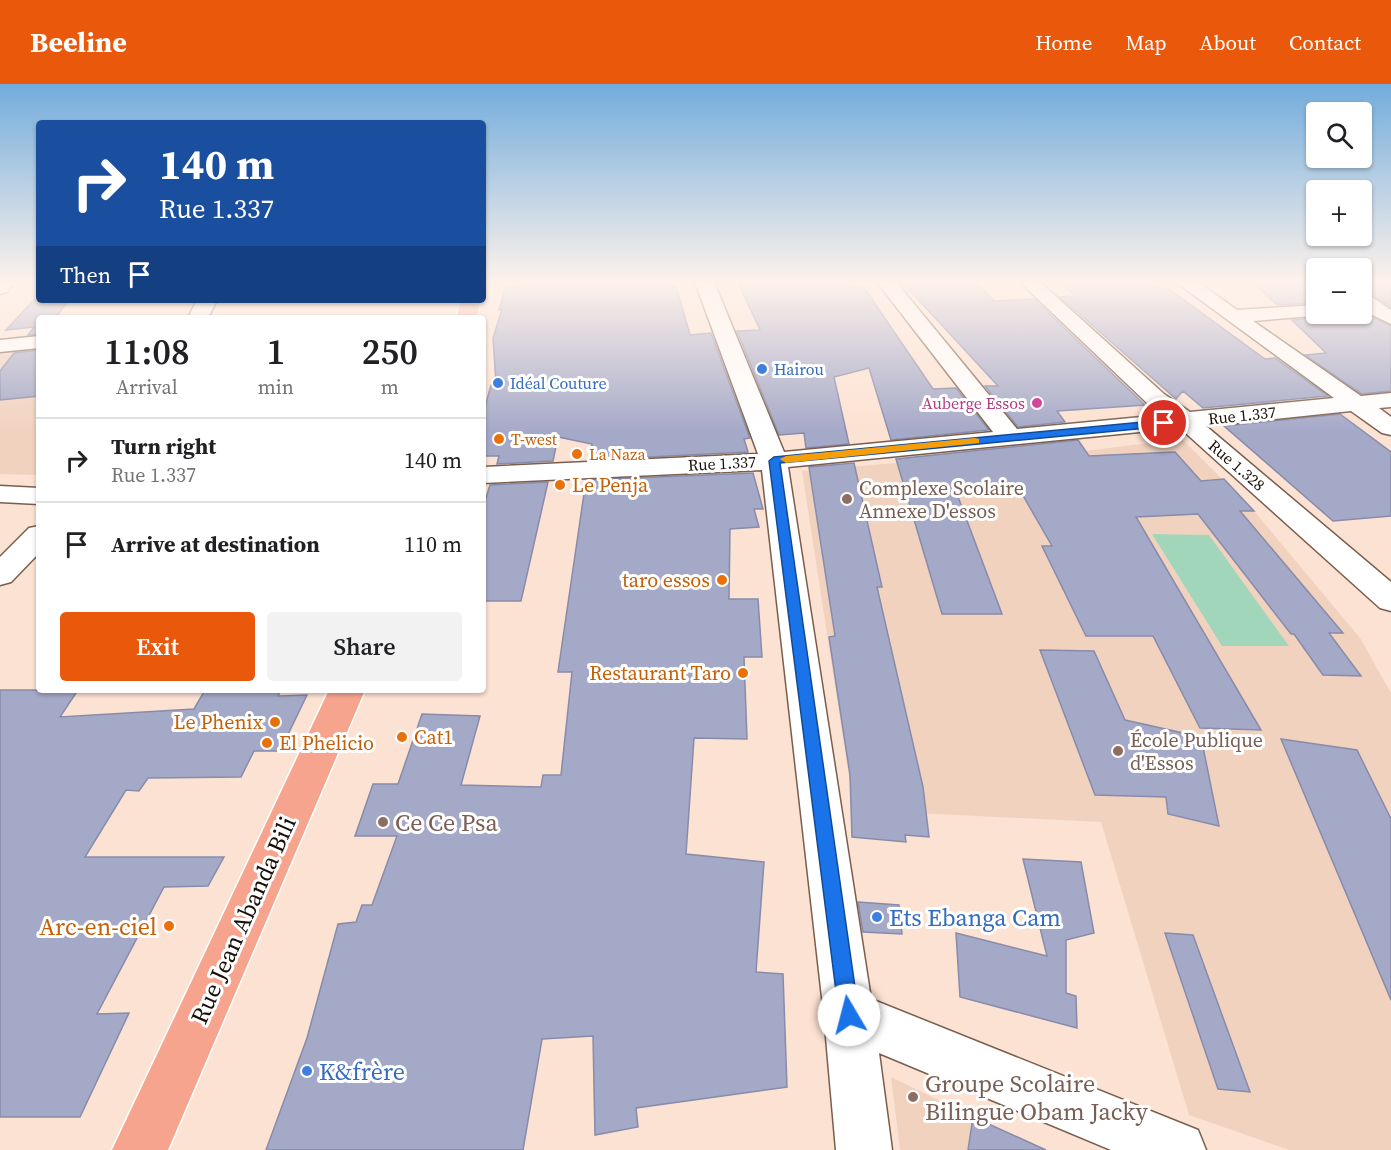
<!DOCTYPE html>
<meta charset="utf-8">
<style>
:root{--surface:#fff;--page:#f2f2f2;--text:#202124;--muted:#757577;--line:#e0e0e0;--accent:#ea580c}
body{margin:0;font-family:"Source Serif 4",serif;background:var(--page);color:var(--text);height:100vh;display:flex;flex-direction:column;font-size:22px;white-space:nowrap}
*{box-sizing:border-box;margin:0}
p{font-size:20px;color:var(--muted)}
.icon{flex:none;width:33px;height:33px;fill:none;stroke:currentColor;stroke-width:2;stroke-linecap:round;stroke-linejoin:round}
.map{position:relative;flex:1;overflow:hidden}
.sheet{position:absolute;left:36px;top:231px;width:450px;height:378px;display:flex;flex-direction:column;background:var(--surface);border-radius:6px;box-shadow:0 2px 4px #0004}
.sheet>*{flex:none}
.banner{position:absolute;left:36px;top:36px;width:450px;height:183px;border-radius:6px;box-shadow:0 2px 4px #0004;background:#1a4fa0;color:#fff;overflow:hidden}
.buttons{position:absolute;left:1306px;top:18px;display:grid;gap:12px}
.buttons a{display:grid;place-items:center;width:66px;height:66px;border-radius:6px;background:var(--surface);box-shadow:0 2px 4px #0004;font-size:30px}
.pin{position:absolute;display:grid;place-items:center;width:51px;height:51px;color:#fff;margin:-26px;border:3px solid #fff;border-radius:50%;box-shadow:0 2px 6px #0007}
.me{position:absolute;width:66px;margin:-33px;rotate:352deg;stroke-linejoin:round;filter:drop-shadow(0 0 4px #0008)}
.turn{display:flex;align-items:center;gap:21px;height:126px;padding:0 24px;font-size:27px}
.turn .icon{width:78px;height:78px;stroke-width:2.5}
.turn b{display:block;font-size:42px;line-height:51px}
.then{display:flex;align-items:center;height:57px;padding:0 24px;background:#0003;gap:12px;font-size:22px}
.eta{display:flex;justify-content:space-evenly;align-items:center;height:102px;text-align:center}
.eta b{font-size:36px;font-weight:600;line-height:42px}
.action{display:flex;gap:12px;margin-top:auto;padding:12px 24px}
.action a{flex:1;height:69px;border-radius:6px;background:var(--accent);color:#fff;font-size:24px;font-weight:600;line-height:69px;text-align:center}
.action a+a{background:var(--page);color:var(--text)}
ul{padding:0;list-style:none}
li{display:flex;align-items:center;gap:18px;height:84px;padding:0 24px;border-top:2px solid var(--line)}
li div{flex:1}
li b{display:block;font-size:22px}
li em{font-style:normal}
header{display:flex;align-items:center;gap:36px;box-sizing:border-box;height:84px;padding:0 30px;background:var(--accent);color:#fff}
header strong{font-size:28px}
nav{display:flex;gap:33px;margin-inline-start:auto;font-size:21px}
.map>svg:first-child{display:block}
</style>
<header>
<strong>Beeline</strong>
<nav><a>Home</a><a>Map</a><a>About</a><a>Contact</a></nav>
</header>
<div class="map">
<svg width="1391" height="1066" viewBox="0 0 1391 1066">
<rect width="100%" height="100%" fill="#fce2d2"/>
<!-- built -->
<path fill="#f1d2bf" d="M39,264V391L0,390V269Z
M1182,355L1254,427L1360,554L1391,609V1066H1289L1189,1031L1101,738L854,726L802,387L1013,369L1085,367Z
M891,993L973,1033L1046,1066H900Z"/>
<!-- green -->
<path fill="#a1d6bb" d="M1152,450L1209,451L1289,562H1222Z"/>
<!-- building -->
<path fill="#a5a9c8" stroke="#888ba9" stroke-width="1.5" d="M518,198H675L690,251L711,249L750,354L744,355L748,368L590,376L592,360L558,353L553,377L497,380L499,372H483V330L491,301L496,298L493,254L502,225L499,226L506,202L519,201Z
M738,198H850L853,203L863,202L933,305L956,304L989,346L891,356L869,284L834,293L849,360L806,364L804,349L779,351L737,247L760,246Z
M902,198H976L994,217L1034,215L1145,321L1057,327L1065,338L1018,343L985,302H998Z
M1060,198H1152L1163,206L1169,205L1265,275L1275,274L1328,312L1203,324L1183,307L1176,315L1060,213L1075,212Z
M1253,198H1317V219L1277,221Z
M1362,198H1391V223L1370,209L1362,207Z
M34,216H69L55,234H39V250L28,251L34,243L6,246Z
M1362,228L1391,242V307L1362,310L1305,271L1326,269L1292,236L1324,233L1327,230Z
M39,266V312L0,316V287L14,269Z
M1340,330L1391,368V432L1333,437L1224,342Z
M1078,356L1089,372L1175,368L1201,397L1224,395L1254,427H1240L1343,549H1329L1361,592L1323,591L1294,550H1291L1198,430L1136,433L1261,646L1200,644L1153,552H1086L1042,462H1052L1018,403L954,402L1002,530H942L896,375Z
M854,379L882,503H877L923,703L929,753L905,751L906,758L852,753L850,691L829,553L835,552L809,383Z
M753,389L763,425H754L759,443L730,445L729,515H758L762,573H744L747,655L694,654L686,770L764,778L756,888L783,890L787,1003L636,1024L638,1043L595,1051L593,952L542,955L523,1066H266L307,954L338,840L356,838L362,821H372L397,752H355L373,700H398L422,630L480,632L461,701L541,703L543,691H561L572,588H558L586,396Z
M548,398L521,517H483V424L490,401Z
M1040,566L1094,567L1125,636L1201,653L1219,742L1168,730L1166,713L1095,711Z
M0,606H78L60,633L194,625L205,606H281L278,612L307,611L280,667H254L241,693L148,694L139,707L126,706L85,773H224L208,802L164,803L97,930L129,929L80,1033H0Z
M1281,655L1357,666L1391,735V916Z
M1023,775L1081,778L1094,849L1066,856V909L1076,912L1077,944L960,913L956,849L1047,872Z
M858,818L899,821L902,850L863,848Z
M1165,849L1193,851L1250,1008L1218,1005Z
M973,1033L1046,1066H968Z"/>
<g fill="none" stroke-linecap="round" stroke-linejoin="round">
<!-- street casing -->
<g stroke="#7a5e4d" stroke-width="3">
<path id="street" d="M0,198H14L7,208L0,210Z
M695,198H714L784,368L993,348L877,198H896L1017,345L1162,331L1148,320L1020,198H1040L1164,310L1190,328L1334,314L1176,198H1198L1237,226L1317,221V230H1325L1324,231L1253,237L1361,312L1391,309V323L1379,324L1391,333V351L1382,349L1351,327L1206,342L1391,498V527L1380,524L1180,344L788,383L871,915L1198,1046L1206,1066H1111L879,969L892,1066H836L824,931L762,386L483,399V383L758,370Z
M1362,209L1369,211L1391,226V240L1362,226Z
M39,252V264L0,268V256Z
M0,402L39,404V420L0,418Z"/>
</g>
<!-- secondary casing -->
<g stroke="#7a5e4d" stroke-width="3">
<path id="secondary" d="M197,216H217L208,234H188Z
M39,442V469L11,498L0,501V473L29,444Z"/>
</g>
<!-- primary casing -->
<g stroke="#fff" stroke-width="3">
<path id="primary" d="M460,216H480L477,234H457Z
M329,606H365L168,1066H112Z"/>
</g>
<!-- street -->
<use href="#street" fill="#fff" fill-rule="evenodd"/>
<!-- secondary -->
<use href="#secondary" fill="#fff" fill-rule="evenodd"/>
<!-- primary -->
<use href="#primary" fill="#f7a48f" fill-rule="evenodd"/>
</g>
<!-- sky -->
<linearGradient id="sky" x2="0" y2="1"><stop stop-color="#72acdc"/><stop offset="0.57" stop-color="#fef2eb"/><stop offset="1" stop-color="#fef2eb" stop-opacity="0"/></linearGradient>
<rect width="1391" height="348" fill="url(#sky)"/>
<!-- route -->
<path fill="#1a73e8" stroke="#114b97" stroke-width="1.5" d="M1164,336L1169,339L1168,342L780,379L859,931L856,939L849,942L842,939L839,931L769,377L774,373Z"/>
<!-- slow -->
<path fill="#f59e0b" d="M975,354L979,355V359L786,379L780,375L786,372Z"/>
<!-- markers -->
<g fill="#3f7fe0" stroke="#fff" stroke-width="2">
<circle cx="762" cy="285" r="6"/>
<circle cx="498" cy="299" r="6"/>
<circle cx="877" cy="833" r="6"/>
<circle cx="307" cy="987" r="6"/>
</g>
<circle fill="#d1479c" stroke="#fff" stroke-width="2" cx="1037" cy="319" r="6"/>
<g fill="#e8710a" stroke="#fff" stroke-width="2">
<circle cx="499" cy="355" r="6"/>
<circle cx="577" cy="370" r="6"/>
<circle cx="560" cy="401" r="6"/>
<circle cx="722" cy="496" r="6"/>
<circle cx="743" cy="589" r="6"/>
<circle cx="275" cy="638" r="6"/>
<circle cx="402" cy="653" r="6"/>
<circle cx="267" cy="659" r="6"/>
<circle cx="169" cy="842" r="6"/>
</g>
<g fill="#8d6e63" stroke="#fff" stroke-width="2">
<circle cx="847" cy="415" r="6"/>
<circle cx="1118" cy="667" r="6"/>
<circle cx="383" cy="738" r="6"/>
<circle cx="913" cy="1013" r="6"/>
</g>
<g text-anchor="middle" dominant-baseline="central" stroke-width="6" stroke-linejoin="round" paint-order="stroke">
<!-- far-shop labels -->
<g font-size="16" fill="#366cbe" stroke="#fff" text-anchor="start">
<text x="774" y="285">Hairou</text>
<text x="510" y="299">Idéal Couture</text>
</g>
<!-- far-hotel labels -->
<g font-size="16" fill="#b23c85" stroke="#fff" text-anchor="end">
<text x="1025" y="319">Auberge Essos</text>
</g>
<!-- far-street labels -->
<g font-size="16" fill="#1a0f08" stroke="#fff">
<text transform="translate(1242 331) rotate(-6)">Rue 1.337</text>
<text transform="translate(722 379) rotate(-3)">Rue 1.337</text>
<text transform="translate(1237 381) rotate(41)">Rue 1.328</text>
</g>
<!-- far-food labels -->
<g font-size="16" fill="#c56008" stroke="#fff" text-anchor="start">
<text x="511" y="355">T-west</text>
<text x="589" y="370">La Naza</text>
</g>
<!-- food labels -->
<g font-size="20" fill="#c56008" stroke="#fff" text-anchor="start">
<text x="572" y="401">Le Penja</text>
<text x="710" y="496" text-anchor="end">taro essos</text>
<text x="731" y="589" text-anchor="end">Restaurant Taro</text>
<text x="263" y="638" text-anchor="end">Le Phenix</text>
<text x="414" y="653">Cat1</text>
<text x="279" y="659">El Phelicio</text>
</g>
<!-- education labels -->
<g font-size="20" fill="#785e54" stroke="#fff" text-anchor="start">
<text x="859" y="404">Complexe Scolaire<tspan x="859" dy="23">Annexe D'essos</tspan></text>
<text x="1130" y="656">École Publique<tspan x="1130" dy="23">d'Essos</tspan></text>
</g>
<!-- near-education labels -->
<g font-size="24" fill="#785e54" stroke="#fff" text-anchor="start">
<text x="395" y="738">Ce Ce Psa</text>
<text x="925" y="999">Groupe Scolaire<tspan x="925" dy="28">Bilingue Obam Jacky</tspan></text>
</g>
<!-- near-shop labels -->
<g font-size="24" fill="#366cbe" stroke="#fff" text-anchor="start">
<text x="889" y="833">Ets Ebanga Cam</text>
<text x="319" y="987">K&amp;frère</text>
</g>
<!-- near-street labels -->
<g font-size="24" fill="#1a0f08" stroke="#fff">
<text transform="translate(243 836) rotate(-66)">Rue Jean Abanda Bili</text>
</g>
<!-- near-food labels -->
<g font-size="24" fill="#c56008" stroke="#fff" text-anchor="end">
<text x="157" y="842">Arc-en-ciel</text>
</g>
</g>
</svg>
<div class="buttons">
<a><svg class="icon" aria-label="search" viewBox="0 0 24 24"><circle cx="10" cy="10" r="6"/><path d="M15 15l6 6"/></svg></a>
<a>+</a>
<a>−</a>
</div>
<div class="pin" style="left:1164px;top:339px;background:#d93025"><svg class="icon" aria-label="arrive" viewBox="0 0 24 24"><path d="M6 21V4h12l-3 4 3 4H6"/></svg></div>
<svg class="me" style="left:849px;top:931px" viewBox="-20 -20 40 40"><circle r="19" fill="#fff"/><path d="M0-13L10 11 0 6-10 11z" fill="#1a73e8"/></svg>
<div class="banner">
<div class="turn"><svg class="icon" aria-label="right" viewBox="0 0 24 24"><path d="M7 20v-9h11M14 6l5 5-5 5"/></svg><div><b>140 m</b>Rue 1.337</div></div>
<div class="then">Then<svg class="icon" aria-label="arrive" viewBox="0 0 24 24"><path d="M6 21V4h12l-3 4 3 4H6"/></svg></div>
</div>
<section class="sheet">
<div class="eta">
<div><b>11:08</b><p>Arrival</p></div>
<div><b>1</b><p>min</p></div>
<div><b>250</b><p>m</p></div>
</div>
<ul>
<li><svg class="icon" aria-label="right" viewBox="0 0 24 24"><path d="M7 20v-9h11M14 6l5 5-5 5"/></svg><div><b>Turn right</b><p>Rue 1.337</p></div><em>140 m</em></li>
<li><svg class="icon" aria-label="arrive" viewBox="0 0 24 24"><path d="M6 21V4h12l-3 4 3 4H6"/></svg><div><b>Arrive at destination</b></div><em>110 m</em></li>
</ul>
<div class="action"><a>Exit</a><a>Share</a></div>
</section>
</div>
